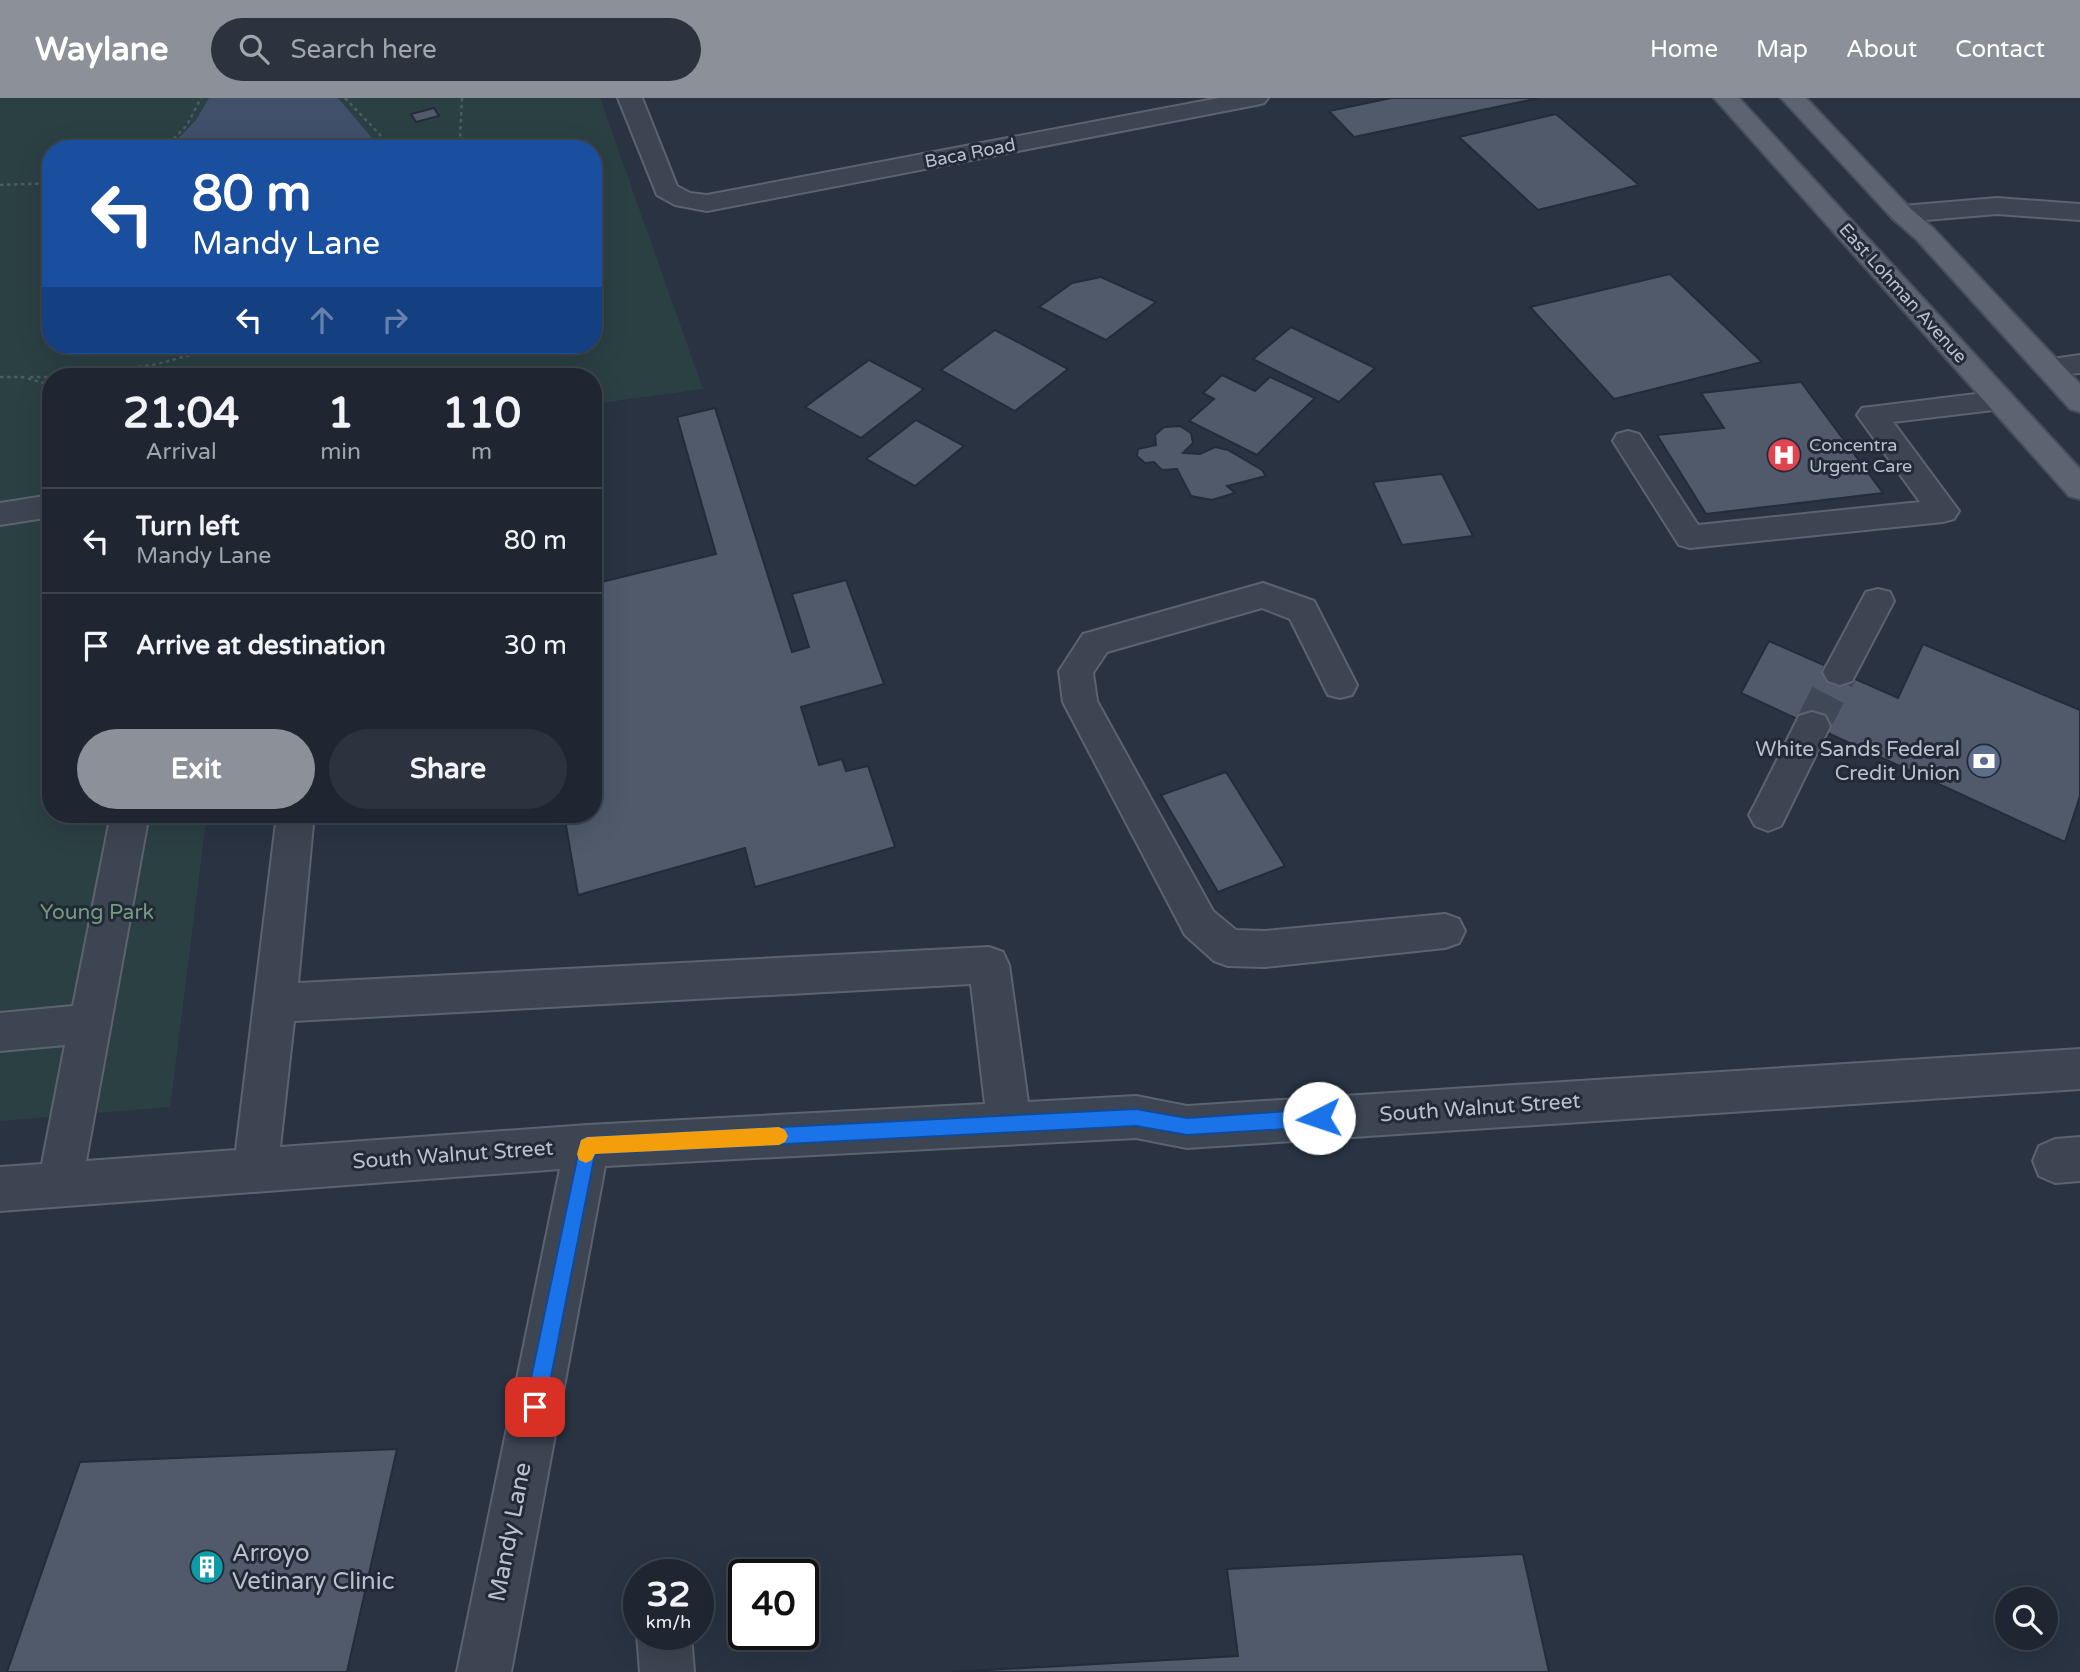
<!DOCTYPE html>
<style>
:root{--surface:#1f2632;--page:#2c323e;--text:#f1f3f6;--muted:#a1a5ac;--line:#3c434d;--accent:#8c9099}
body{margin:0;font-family:"Varela Round",sans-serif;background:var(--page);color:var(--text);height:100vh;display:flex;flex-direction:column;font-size:26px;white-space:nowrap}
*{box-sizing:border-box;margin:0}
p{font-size:23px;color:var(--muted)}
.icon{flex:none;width:38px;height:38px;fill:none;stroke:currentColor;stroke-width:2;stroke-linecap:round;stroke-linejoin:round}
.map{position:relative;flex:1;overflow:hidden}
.panel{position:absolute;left:42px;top:270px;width:560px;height:455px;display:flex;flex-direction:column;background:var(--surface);border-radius:28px;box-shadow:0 7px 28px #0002,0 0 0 2px var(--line)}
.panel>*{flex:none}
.hud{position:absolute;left:42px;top:42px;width:560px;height:214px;border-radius:28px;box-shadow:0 7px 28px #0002,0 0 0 2px var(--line);background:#1a4fa0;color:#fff;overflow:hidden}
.buttons{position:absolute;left:1995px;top:1489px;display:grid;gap:14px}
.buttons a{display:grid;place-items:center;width:63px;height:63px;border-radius:50%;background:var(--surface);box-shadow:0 7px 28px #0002,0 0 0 2px var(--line);font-size:35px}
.speed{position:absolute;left:623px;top:1461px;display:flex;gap:14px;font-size:35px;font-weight:700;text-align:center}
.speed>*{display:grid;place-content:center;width:91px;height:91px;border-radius:50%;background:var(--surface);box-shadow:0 7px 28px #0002,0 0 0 2px var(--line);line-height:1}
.speed small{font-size:18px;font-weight:400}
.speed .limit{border:4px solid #111;border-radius:10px;background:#fff;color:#111}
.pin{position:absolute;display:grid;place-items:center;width:60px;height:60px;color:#fff;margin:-30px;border-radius:14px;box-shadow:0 4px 10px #0006}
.me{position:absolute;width:77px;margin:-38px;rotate:266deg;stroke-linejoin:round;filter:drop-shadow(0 0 5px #0008)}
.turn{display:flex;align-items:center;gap:24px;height:147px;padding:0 35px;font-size:32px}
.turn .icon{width:91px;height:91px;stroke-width:2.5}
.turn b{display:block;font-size:49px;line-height:60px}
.lanes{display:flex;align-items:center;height:66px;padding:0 35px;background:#0003;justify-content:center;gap:35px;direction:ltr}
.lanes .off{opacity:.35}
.eta{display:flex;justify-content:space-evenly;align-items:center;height:119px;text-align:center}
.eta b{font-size:42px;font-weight:800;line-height:49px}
.primary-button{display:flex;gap:14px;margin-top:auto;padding:14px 35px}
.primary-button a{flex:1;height:80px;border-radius:42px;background:var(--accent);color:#fff;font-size:28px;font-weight:800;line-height:80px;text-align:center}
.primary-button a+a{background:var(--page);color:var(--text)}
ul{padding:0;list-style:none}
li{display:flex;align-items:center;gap:21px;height:105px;padding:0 35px;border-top:2px solid var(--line)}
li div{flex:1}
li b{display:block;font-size:26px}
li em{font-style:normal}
header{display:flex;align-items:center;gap:42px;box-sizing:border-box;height:98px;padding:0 35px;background:var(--accent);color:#fff}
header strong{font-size:33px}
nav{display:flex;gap:38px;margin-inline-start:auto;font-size:24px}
.search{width:490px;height:63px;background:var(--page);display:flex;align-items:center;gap:18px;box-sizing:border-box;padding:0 24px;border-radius:38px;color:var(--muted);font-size:26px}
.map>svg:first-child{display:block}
</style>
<header>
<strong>Waylane</strong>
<div class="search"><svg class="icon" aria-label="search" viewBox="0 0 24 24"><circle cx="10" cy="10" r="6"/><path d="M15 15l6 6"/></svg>Search here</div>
<nav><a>Home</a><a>Map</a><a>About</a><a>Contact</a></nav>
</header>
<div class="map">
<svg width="2080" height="1574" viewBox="0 0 2080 1574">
<rect width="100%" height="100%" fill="#293342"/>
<!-- green -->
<path fill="#2b4043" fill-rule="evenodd" d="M0,0H600L703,291L593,306V278H51V716H207L170,1009L0,1023ZM51,51H593V247H51Z"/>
<!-- water -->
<path fill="#40506a" d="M209,0H338L372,40L393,51H168L196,22Z"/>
<!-- building -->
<path fill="#505a6b" stroke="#242c39" stroke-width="2" d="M1391,0H1539L1354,39L1329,13Z
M434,10L439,18L416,24L411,16Z
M1556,16L1639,87L1538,112L1459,39Z
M1670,176L1762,264L1614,301L1530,209Z
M1101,179L1156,204L1106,242L1039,209L1072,185Z
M1291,229L1375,270L1339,304L1253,261Z
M995,232L1068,271L1015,313L941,272Z
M869,262L924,291L861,340L805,309Z
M1222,277L1255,293L1270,279L1315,300L1257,357L1189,323L1214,301L1203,295Z
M1801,284L1883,395L1706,416L1657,337L1724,330L1701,295Z
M715,310L792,554L809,549L792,496L846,482L884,586L801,609L819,667L842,661L846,673L868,668L895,749L755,789L745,750L578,797L564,716H593V486L716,456L677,319Z
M916,322L964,348L915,388L866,361Z
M1180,328L1191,335L1193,345L1183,355L1200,356L1215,349L1228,352L1262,372L1266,378L1227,388L1235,395L1212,402L1191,398L1177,371L1162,372L1154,364L1145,365L1137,358L1138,351L1156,347L1155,337L1164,329Z
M1442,376L1473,438L1402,447L1373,384Z
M1769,543L1898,600L1923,546L2080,612V698L2065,744L1741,595Z
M1226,674L1285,768L1218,794L1161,697Z
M397,1351L347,1574H7L80,1364Z
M1523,1456L1549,1574H952L1238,1558L1227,1471Z"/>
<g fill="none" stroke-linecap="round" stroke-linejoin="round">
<!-- minor-tunnel -->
<path stroke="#3f4857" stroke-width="35" stroke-dasharray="35 18" stroke-linecap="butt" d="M1812,628L1840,574"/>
<!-- minor casing -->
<g stroke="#5c636f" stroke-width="4">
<path id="minor" d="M618,0H642L677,88L690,95L707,97L1219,0H1268L1264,5L1256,7L707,113L675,107L657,97Z
M1997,100L2080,106V122L1997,116L1902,124L1893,121L1889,116L1893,111L1902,108Z
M2080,257V275L2048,278L2038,275L2034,269L2038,263Z
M2000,293L2010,296L2015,303L2010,310L1893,324L1959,413L1954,421L1943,424L1690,450L1679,447L1613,343L1617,336L1628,333L1639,336L1698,427L1920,404L1857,317L1862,310Z
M51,397V419L0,427V405Z
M1263,485L1314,503L1357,587L1352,597L1340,600L1328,597L1290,521L1262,510L1107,554L1093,575L1097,603L1213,813L1236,832L1265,833L1445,816L1459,821L1465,833L1459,845L1445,850L1265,869L1228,868L1214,863L1185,837L1063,604L1059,573L1083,536Z
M1878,491L1890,494L1894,503L1852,583L1840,587L1828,583L1823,574L1828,565L1866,494Z
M1812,614L1825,618L1830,628L1781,728L1768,733L1755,728L1749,717L1755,706L1799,618Z
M111,716H149L86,1063L236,1052L277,716H314L298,885L989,849L1003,854L1009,867L1028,1004L1136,998L1187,1008L2080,951V991L1187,1050L1136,1040L605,1068L511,1574H457L560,1071L0,1113V1069L42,1066L65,947L0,953V915L73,908ZM971,886L985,1006L587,1027L280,1049L294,923Z
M2080,1039V1083L2055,1085L2039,1078L2033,1063L2039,1048L2055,1041Z
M639,1533V1536H691L694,1574H640L637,1536Z"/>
</g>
<!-- major casing -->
<g stroke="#474e5b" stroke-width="4">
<path id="major" d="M1714,0H1739L2080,371V401L2069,398Z
M1781,0H1806L1911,111L1934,131L2080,286V314L2070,311L1916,141L1893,121Z"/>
</g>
<!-- path -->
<path stroke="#4a5d60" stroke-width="2.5" stroke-dasharray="3.5 3.5" stroke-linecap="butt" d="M345,0L384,41L409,51
M462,0L460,40L508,51
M164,51L187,27L201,0
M450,51L460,40
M0,87L51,85
M76,278L153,267L228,247
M0,279H22L51,287
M30,279H51"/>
<!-- minor -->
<use href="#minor" fill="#3d4552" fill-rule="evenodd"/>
<!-- major -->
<use href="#major" fill="#5c6472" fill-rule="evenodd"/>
</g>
<!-- route -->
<path fill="#1a73e8" stroke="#114b97" stroke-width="2" d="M1136,1011L1187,1020L1319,1011L1325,1014L1328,1020L1325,1026L1319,1029L1187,1037L1136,1028L595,1056L545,1309L542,1316L535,1319L528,1316L525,1309L581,1042L587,1039Z"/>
<!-- slow -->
<path fill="#f59e0b" d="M779,1029L785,1032L788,1038L785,1044L779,1047L595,1056L592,1062L586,1065L579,1062L577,1056L581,1042L587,1039Z"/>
<!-- icons -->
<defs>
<g id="hospital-disc" transform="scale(1.75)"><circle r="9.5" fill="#e0444e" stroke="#222a38"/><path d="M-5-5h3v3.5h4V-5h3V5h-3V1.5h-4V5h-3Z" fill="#fff"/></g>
<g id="bank-disc" transform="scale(1.75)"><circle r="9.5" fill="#5c6f8a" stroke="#222a38"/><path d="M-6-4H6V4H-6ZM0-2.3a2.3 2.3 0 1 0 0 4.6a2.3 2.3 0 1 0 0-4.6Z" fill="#fff"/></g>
<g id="building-disc" transform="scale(1.75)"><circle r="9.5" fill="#0f9aa8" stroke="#222a38"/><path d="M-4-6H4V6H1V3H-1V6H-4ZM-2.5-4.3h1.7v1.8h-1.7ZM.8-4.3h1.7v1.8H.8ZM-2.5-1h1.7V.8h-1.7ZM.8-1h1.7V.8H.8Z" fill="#fff"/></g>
</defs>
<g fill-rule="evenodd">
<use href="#hospital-disc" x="1784" y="357"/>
<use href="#bank-disc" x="1984" y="663"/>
<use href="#building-disc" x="207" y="1469"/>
</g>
<g text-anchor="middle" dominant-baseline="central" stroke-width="6" stroke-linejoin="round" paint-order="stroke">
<!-- far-street labels -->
<g font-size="18" fill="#bbc1cc" stroke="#222a38">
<text transform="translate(970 55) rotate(-11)">Baca Road</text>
<text transform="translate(1903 195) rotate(48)">East Lohman Avenue</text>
</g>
<!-- far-poi labels -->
<g font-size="18" fill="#bbc1cc" stroke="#222a38" text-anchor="start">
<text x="1809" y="347">Concentra<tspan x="1809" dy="21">Urgent Care</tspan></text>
</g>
<!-- poi labels -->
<g font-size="21" fill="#bbc1cc" stroke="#222a38" text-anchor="end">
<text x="1960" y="651">White Sands Federal<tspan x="1960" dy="24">Credit Union</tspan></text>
</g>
<!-- park labels -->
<g font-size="21" fill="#749b7e" stroke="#222a38">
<text x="97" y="814">Young Park</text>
</g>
<!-- street labels -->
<g font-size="21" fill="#bbc1cc" stroke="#222a38">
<text transform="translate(1480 1010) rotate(-4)">South Walnut Street</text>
<text transform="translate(453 1057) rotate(-4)">South Walnut Street</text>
</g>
<!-- near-street labels -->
<g font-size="24" fill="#bbc1cc" stroke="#222a38">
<text transform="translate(510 1434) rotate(-79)">Mandy Lane</text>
</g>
<!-- near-poi labels -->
<g font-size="24" fill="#bbc1cc" stroke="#222a38" text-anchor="start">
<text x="232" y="1455">Arroyo<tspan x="232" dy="28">Vetinary Clinic</tspan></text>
</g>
</g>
</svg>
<div class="buttons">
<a><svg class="icon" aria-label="search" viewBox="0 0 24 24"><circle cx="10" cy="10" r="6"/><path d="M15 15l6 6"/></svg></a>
</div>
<div class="speed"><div>32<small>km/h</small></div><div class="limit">40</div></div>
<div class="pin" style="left:535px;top:1309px;background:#d93025"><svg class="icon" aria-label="arrive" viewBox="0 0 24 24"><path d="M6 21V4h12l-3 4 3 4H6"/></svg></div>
<svg class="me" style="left:1319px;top:1020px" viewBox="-20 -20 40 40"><circle r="19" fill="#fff"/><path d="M0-13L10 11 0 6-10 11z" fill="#1a73e8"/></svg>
<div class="hud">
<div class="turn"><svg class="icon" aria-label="left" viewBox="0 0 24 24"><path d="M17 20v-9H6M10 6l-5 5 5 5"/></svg><div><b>80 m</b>Mandy Lane</div></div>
<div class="lanes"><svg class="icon" aria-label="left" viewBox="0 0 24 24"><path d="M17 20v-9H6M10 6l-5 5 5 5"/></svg><svg class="icon off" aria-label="ahead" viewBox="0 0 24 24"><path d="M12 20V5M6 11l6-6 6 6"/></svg><svg class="icon off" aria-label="right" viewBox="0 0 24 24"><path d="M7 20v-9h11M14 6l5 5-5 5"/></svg></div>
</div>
<section class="panel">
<div class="eta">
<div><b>21:04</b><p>Arrival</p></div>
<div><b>1</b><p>min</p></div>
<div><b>110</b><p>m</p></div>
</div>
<ul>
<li><svg class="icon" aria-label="left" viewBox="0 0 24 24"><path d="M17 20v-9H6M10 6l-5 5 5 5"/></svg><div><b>Turn left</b><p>Mandy Lane</p></div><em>80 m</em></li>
<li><svg class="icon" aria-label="arrive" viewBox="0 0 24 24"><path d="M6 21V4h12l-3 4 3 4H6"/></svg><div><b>Arrive at destination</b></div><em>30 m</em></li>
</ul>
<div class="primary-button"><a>Exit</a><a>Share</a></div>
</section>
</div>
